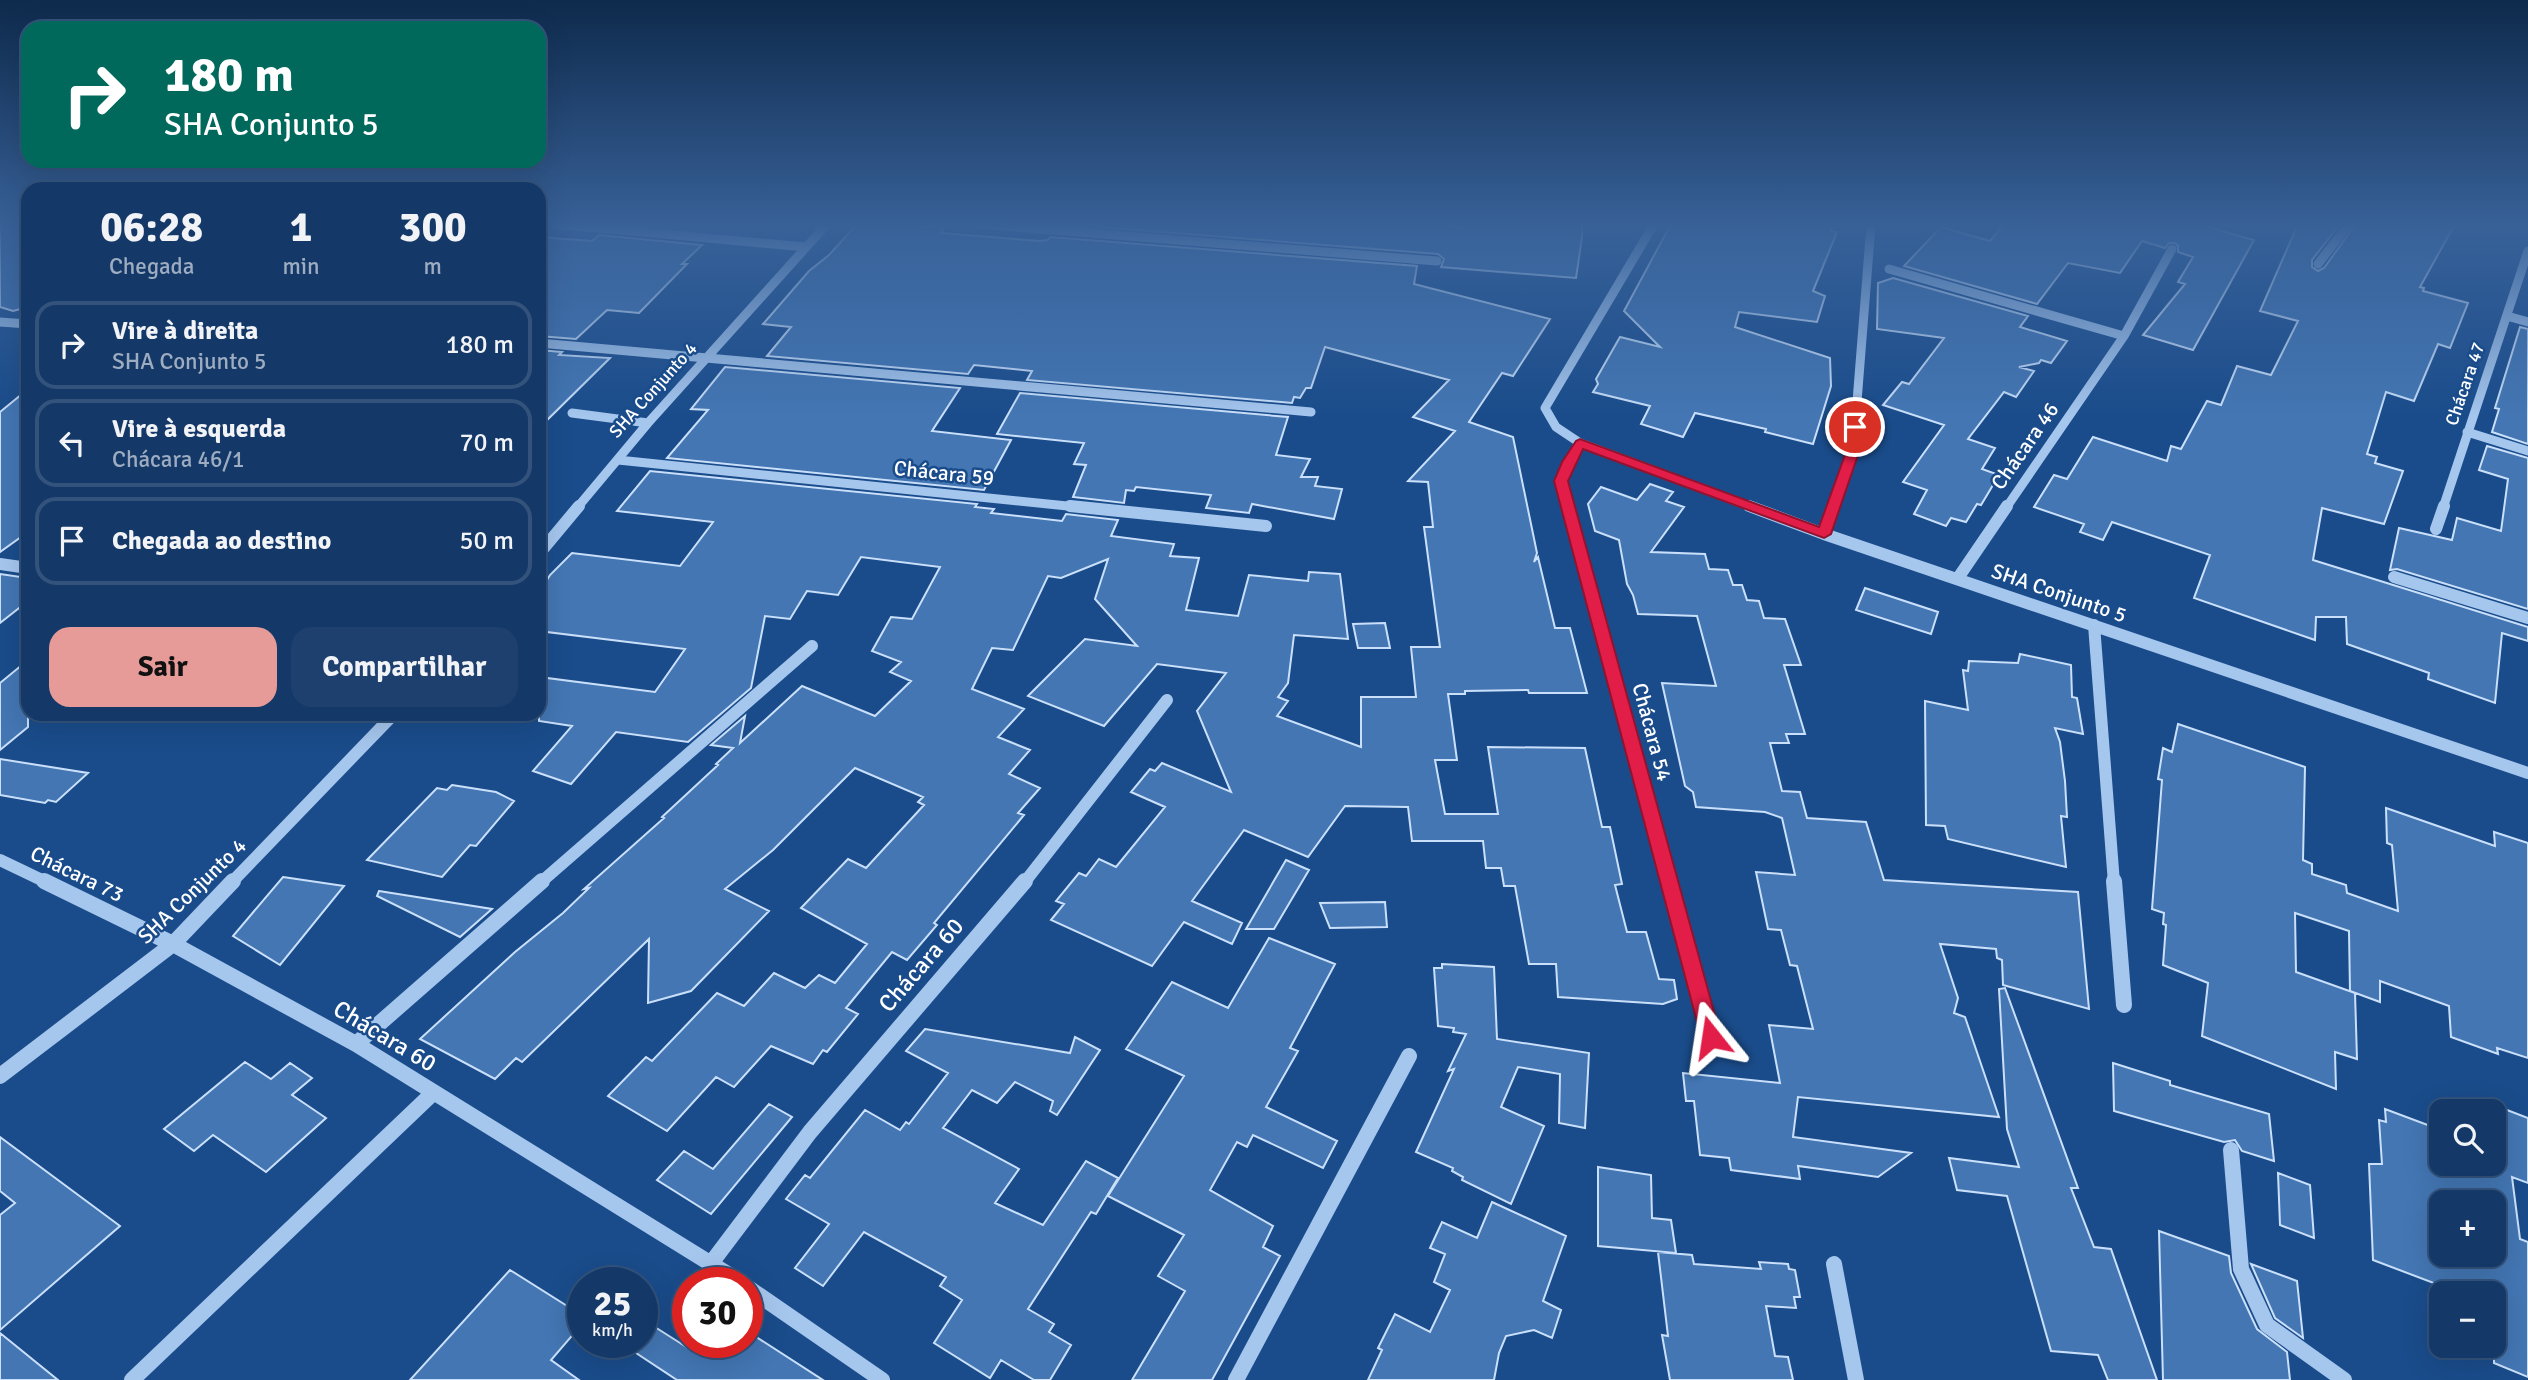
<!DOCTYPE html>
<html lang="pt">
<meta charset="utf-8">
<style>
:root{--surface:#143968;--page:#1d406e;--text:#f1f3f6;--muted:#9dacc0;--line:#33537c;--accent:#e69b98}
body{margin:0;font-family:Signika,sans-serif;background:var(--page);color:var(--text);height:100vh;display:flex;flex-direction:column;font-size:26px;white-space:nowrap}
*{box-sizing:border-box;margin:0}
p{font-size:23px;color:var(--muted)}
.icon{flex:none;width:38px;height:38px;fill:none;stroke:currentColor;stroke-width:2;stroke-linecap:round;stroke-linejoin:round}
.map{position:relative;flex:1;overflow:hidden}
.details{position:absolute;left:21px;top:182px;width:525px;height:539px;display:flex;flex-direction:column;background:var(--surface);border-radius:21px;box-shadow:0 7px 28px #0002,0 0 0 2px var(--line)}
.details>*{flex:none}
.top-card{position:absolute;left:21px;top:21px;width:525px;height:147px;border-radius:21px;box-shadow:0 7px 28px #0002,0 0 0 2px var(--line);background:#00695c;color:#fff;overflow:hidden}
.buttons{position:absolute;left:2429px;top:1099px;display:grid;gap:14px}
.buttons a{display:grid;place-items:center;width:77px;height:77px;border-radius:14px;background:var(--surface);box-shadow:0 7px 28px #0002,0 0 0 2px var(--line);font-size:35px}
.speed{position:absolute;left:567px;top:1267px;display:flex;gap:14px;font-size:35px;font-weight:700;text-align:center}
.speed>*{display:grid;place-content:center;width:91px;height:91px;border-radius:50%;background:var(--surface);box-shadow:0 7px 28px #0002,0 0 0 2px var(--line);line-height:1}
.speed small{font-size:18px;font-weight:400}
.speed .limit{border:10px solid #d22;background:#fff;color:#111}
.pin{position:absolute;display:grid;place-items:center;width:60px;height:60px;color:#fff;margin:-30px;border:4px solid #fff;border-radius:50%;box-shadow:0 2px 7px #0007}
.me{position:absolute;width:77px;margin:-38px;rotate:345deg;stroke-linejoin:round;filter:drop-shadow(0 0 5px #0008)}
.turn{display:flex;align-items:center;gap:24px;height:147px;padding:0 28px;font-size:32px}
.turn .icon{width:91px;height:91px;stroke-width:2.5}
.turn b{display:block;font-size:49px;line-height:60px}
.eta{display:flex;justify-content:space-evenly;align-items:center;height:119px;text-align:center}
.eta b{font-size:42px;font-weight:700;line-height:49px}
.primary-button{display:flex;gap:14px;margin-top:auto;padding:14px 28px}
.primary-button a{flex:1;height:80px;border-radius:21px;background:var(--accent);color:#111;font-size:28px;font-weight:700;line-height:80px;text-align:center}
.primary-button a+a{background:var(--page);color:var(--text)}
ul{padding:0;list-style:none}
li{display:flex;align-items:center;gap:21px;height:88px;margin:0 14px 10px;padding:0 14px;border:4px solid var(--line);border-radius:21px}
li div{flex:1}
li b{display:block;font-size:26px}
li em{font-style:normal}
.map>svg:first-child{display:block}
</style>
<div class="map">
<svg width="2528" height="1380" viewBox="0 0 2528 1380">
<rect width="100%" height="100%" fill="#1a4c8b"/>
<!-- building -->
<path fill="#4376b3" stroke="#cae0fa" stroke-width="2" fill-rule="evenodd" d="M0,224H28V307L13,311L0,307Z
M857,224L945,227L941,233L1039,241L1048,240L1050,237L1417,266L1414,284L1550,319L1513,376L1502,373L1469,422L1513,437L1537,553L1534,562L1538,557L1555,628H1570L1587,693H1529L1528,690L1465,691V694H1448L1457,760H1435L1445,814H1498L1488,747L1585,748L1602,827H1610L1622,884L1615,885L1627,932H1646L1659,979L1674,980L1677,999L1663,1004L1558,997L1556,964H1529L1515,886H1504L1501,868H1486L1483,841H1412L1408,807L1345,806L1308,857L1244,830L1192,901L1242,923L1232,944L1184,922L1152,966L1051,920L1064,904L1056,901L1079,873L1086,876L1099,859L1116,867L1165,807L1131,792L1150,769L1155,771L1162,763L1231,792L1197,711L1226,673L1157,664L1104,726L1028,696L1085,639L1137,646L1095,599L1108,559L1061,578L1048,576L1013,650L992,648L972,689L1024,709L998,737L1030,750L1009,774L1040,788L1018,813L1024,815L934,923L937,925L907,960L892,952L846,1008L858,1014L827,1052L823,1050L813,1064L771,1046L734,1087L716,1077L667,1131L608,1096L646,1057L652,1061L717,993L744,1006L774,973L805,988L819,975L835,983L867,944L801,908L848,859L866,868L924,805L918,802L923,797L855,768L773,850L725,889L769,911L691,991L648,1003L649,939L522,1062L516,1058L495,1079L420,1039L515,952L563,913L589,888L584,889L664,818L662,817L718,765L716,764L733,748L711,745L745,716L740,743L802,686L875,716L911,681L890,672L901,662L872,651L891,617L912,619L940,567L861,557L838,595L807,591L790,619L765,616L751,688L688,742L616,732L571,784L533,771L572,726L539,721V677L655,692L685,649L539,631V593L550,575L572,553L680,566L713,522L617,511L650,471L977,504L975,507L994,509L991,513L1062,521L1066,514L1118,520L1111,536L1174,544L1170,556L1199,558L1186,610L1238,616L1249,575L1308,581L1309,572L1340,574L1348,639L1294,635L1288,683L1278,697L1288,701L1277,716L1361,747V697H1416L1411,647H1440L1424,527H1433L1428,482L1408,481L1455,431L1413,417L1449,380L1325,347L1311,388H1306L1300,398L1294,397L1292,403L1027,380L1032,371L974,365L968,374L767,356L791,327L763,324L809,271L829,255Z
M1061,224H1424L1465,228L1467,224H1582V237L1576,278L1441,267L1444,259L1438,254Z
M1671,224H1833L1831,231L1837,232L1813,291L1825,296L1817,322L1739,312L1735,327L1830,358L1831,386L1813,444L1765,432L1766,429L1695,413L1683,437L1641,424L1650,406L1593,392L1598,384L1596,379L1620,337L1660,347L1624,311Z
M2004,224H2197L2254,240L2193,350L2143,335L2185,284L2178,282L2193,257L2178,252V246L2175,243H2169L2165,248L2142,241L2120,273L2068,263L2037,304L1904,266L1941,227L1990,241Z
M2298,224H2340L2312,260V267L2318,271L2324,268L2356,224H2455L2420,287L2424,288L2423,291L2468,303L2450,348L2438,344L2414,401L2386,392L2367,454L2377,457L2375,463L2403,471L2384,524L2322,508L2313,560L2528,627V641L2502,633L2495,703L2428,679L2429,673L2347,644L2346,617H2316L2315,640L2194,598L2210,555L2112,522L2103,540L2080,532L2084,524L2034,507L2054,475L2067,479L2093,437L2167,461L2171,446L2181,449L2207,401L2221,405L2237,366L2271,375L2298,321L2260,311Z
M599,235L702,245L682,264H687L639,313L607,310L576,339L539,336V237L592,241Z
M1893,278L2028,316L2020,327L2067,341L2051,363L2041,360L2039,363L2019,367L2034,371L2016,397L2004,392L1968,439L1995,448L1982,469L1999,475L1981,505L1977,504L1966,522L1951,518L1946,526L1914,514L1927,490L1903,482L1944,425L1883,405L1902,382L1909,384L1944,338L1877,329L1878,283Z
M2520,327L2528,329V444L2492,432L2499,409L2495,408Z
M539,350L562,352L559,355L610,358L539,428Z
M725,367L960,388L932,431L1011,440L984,490L667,458L708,410L691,409Z
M28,389V532L0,552V412Z
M1020,393L1288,417L1276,455L1310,459L1301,477H1318L1315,486L1342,489L1334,519L1252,504L1249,513L1206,508L1211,495L1136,487L1134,491L1126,490L1124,503L1073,497L1086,465L1074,464L1084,443L997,434Z
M2487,446L2528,458V609L2397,569L2390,570L2399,528L2452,540L2457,518L2501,531L2508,479L2479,470Z
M1650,484L1673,492L1666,501L1684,507L1651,552L1705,554L1709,569L1728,570L1733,585H1742L1747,600L1759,601L1764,618L1785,619L1801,665H1784L1805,734H1786L1789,743H1770L1782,791L1800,792L1807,818L1866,822L1884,880L2078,892L2089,1009L2003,985L2002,960L1997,958L1996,949L1940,944L1958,998L1954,1013L1965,1017L1999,1117L1798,1097L1793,1137L1911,1153L1878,1177L1798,1166L1800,1179L1731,1170L1729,1158L1700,1155L1694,1101H1686L1683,1073L1780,1083L1769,1025L1813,1029L1797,966L1790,965L1781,930L1768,929L1756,872L1795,875L1782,818L1765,812L1696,807L1693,792L1685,786L1662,683L1716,686L1697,616L1638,614L1633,595L1627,584L1619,540L1595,531L1588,504L1601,487L1637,500Z
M0,574L28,578V601L0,623Z
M1865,588L1938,612L1931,634L1856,610Z
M1385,623L1390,648H1358L1353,624Z
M2020,654L2071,665L2072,697L2077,698L2083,734L2055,728L2060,742L2065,781L2067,817L2061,816L2066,867L1948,839L1945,826L1926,825L1925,701L1968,710L1963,670L1968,671L1969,661L2018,663Z
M28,660V727L0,750V683Z
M2178,724L2305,767L2303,860L2312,864V874L2346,885L2347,893L2398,911L2392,845L2387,843L2386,808L2495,846L2494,832L2528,843V1058L2497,1048L2498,1054L2451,1037L2449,1006L2380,981V1002L2350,991L2349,931L2295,913L2296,972L2355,993L2357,1059L2335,1052L2336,1089L2202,1036L2208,983L2163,965L2166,925L2163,924L2164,913L2152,909L2162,780L2158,779L2163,748L2172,752Z
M0,759L88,773L56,802L48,800L45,803L0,795Z
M452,785L496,792L514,801L476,846L470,845L442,877L367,860L437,788L447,790Z
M1286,860L1309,870L1274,929H1246Z
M283,877L344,886L280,965L233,936Z
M379,891L492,909L460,937L377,896Z
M1385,902L1387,927L1330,928L1320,903Z
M1269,938L1335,964L1290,1048L1298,1051L1266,1107L1337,1141L1323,1168L1253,1135L1247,1147L1237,1142L1210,1190L1273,1226L1263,1247L1280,1256L1212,1380H1132L1185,1291L1158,1276L1184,1235L1108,1196L1184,1076L1126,1049L1172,982L1228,1008Z
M1442,964L1494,967L1497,1039L1589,1053L1585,1128L1559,1123L1560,1074L1518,1067L1501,1107L1544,1126L1511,1204L1462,1180L1463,1177L1452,1171L1453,1168L1416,1152L1454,1069L1448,1071L1466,1034L1453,1032L1454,1028L1438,1026L1434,968H1442Z
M2005,988L2078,1188H2071L2094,1247L2111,1249L2157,1380H2108L2098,1355L2051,1351L2007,1196L1957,1190L1949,1158L2019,1167L2007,1129L1999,989Z
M925,1029L1070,1053L1075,1037L1100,1050L1057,1115L1050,1111L1053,1101L1015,1082L997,1103L972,1090L943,1128L1019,1169L995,1203L1043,1225L1086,1161L1118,1178L1096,1214L1091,1212L1028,1309L1054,1324L1049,1332L1071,1345L1050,1380H1034L1001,1360L990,1378L934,1343L962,1300L940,1286L946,1277L864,1232L823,1286L795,1268L829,1224L786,1199L805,1175L810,1178L865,1110L900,1130L906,1122L909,1124L948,1073L906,1051Z
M245,1062L271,1079L290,1063L312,1078L292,1095L326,1118L266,1172L213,1135L194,1151L164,1129Z
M2113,1063L2170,1081V1085L2269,1114L2274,1161L2242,1151L2235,1140L2224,1142L2114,1111Z
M769,1104L792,1117L711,1214L657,1180L684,1151L713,1169Z
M2494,1105L2528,1118V1183L2512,1177L2520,1239L2528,1242V1377L2494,1363V1293H2460L2373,1260L2369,1164H2382L2379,1120L2386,1122L2385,1109L2441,1130V1164H2494ZM2441,1202H2494V1255H2441Z
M0,1137L120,1226L0,1330V1215L15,1203L0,1191Z
M1598,1167L1651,1175L1652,1218L1671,1220L1676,1253L1598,1246Z
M2278,1173L2310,1185L2314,1238L2280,1225Z
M1492,1202L1566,1236L1543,1301L1561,1310L1552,1338L1534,1330L1506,1336L1499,1353L1494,1380H1368L1382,1350L1378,1348L1395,1314L1430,1332L1450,1290L1434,1282L1445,1254L1430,1248L1442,1222L1477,1238Z
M2159,1231L2229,1256L2231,1273L2257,1329L2287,1352L2290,1380H2163Z
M1658,1252L1692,1255L1694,1264L1761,1269L1759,1262L1788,1264L1789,1269L1795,1270L1800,1297H1794L1796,1308L1766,1306L1775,1356L1788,1357L1793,1380H1670L1662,1335L1668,1336Z
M2251,1264L2297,1281L2303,1338L2275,1318Z
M510,1270L583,1316V1323L551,1360L579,1380H410Z
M647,1322L699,1355L709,1342H747V1331L823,1380H677L627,1347L631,1342H642V1328Z
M0,1333L58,1380H0Z"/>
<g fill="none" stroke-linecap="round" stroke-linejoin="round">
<!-- minor-far2 -->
<path stroke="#a5c6ed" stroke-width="9" d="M554,224L806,247
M980,224L1437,261
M1654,224L1545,408L1556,427L1580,443L1754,508
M2318,264L2349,224
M1889,269L2124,336
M2507,316L2528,322
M0,322L28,324
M539,343L1311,412
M572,413L648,423
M2467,432L2528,451
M618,460L1087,508
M577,508L648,423L827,224
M1568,508C1559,475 1562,471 1580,443
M1833,508L1853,452L1871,225
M2006,508L2124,336L2172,249
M2443,508L2528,251"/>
<!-- minor-far1 -->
<path stroke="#a5c6ed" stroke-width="12" d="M1070,506L1266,526
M1568,506L1670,883
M1749,506L1824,534L2528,773
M2436,529L2444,506
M1824,534L1834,506
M539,554L579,506
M0,564L28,568
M2394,577L2528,618
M1958,578L2007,506
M2094,625L2114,883
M0,860L48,883
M231,883L394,714
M540,883L812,646
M1024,883L1167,700"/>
<!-- minor -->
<path stroke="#a5c6ed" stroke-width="16" d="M44,881L173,944L356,1044L742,1283
M1669,881L1711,1036
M2114,881L2124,1005
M356,1044L542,881
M0,1076L173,944L233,881
M2231,1150L2241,1269L2267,1325L2344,1380
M712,1262L810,1132L1025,881
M1834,1264L1856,1380
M747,1287L882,1380
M132,1380L433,1093
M1236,1380L1409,1056"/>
</g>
<!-- sky -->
<linearGradient id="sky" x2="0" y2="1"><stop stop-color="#0e2a4c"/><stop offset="0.54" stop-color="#386198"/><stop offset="1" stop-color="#386198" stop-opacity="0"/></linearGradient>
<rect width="2528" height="417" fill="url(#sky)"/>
<!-- route -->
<path fill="#e11d48" stroke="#92132f" stroke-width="2" d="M1855,423L1861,427L1859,452L1831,534L1824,538L1583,449L1568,481L1721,1037L1718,1043L1711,1045L1704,1043L1701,1037L1554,481L1562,462L1576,441L1580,439L1819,527L1846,452L1848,427Z"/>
<g text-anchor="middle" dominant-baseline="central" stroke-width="5" stroke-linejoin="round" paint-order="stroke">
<!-- far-street labels -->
<g font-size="18" fill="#fff" stroke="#1a4c8b">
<text transform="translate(2465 384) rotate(-71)">Chácara 47</text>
<text transform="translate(653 390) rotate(-48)">SHA Conjunto 4</text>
</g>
<!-- street labels -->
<g font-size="21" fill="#fff" stroke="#1a4c8b">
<text transform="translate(2025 446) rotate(-55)">Chácara 46</text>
<text transform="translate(944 473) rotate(6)">Chácara 59</text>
<text transform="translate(2059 593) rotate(19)">SHA Conjunto 5</text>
<text transform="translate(1652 732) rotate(75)">Chácara 54</text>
<text transform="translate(77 874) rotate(26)">Chácara 73</text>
<text transform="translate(192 891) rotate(-44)">SHA Conjunto 4</text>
</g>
<!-- near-street labels -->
<g font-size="24" fill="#fff" stroke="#1a4c8b">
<text transform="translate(921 965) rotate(-49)">Chácara 60</text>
<text transform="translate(385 1036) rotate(31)">Chácara 60</text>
</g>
</g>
</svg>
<div class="buttons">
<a><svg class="icon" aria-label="search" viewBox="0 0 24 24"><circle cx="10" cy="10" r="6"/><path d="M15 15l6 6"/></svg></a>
<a>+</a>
<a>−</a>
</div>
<div class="speed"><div>25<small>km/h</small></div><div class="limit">30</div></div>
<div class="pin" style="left:1855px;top:427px;background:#d93025"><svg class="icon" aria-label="arrive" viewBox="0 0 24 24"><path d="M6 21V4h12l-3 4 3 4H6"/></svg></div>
<svg class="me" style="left:1711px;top:1037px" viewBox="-20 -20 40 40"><path d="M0-17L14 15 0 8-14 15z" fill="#e11d48" stroke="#fff" stroke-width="4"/></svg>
<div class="top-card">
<div class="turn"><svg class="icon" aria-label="right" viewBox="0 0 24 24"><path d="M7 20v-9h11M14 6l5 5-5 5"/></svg><div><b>180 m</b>SHA Conjunto 5</div></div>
</div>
<section class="details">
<div class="eta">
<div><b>06:28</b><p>Chegada</p></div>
<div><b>1</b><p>min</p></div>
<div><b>300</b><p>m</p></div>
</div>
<ul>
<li><svg class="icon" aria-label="right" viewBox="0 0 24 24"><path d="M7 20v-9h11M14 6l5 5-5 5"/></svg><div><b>Vire à direita</b><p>SHA Conjunto 5</p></div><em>180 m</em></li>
<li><svg class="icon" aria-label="left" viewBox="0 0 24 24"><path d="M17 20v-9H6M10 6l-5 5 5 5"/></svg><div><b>Vire à esquerda</b><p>Chácara 46/1</p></div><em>70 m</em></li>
<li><svg class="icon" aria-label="arrive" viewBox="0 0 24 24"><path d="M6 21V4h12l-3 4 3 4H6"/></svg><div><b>Chegada ao destino</b></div><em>50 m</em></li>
</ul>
<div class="primary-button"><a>Sair</a><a>Compartilhar</a></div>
</section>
</div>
